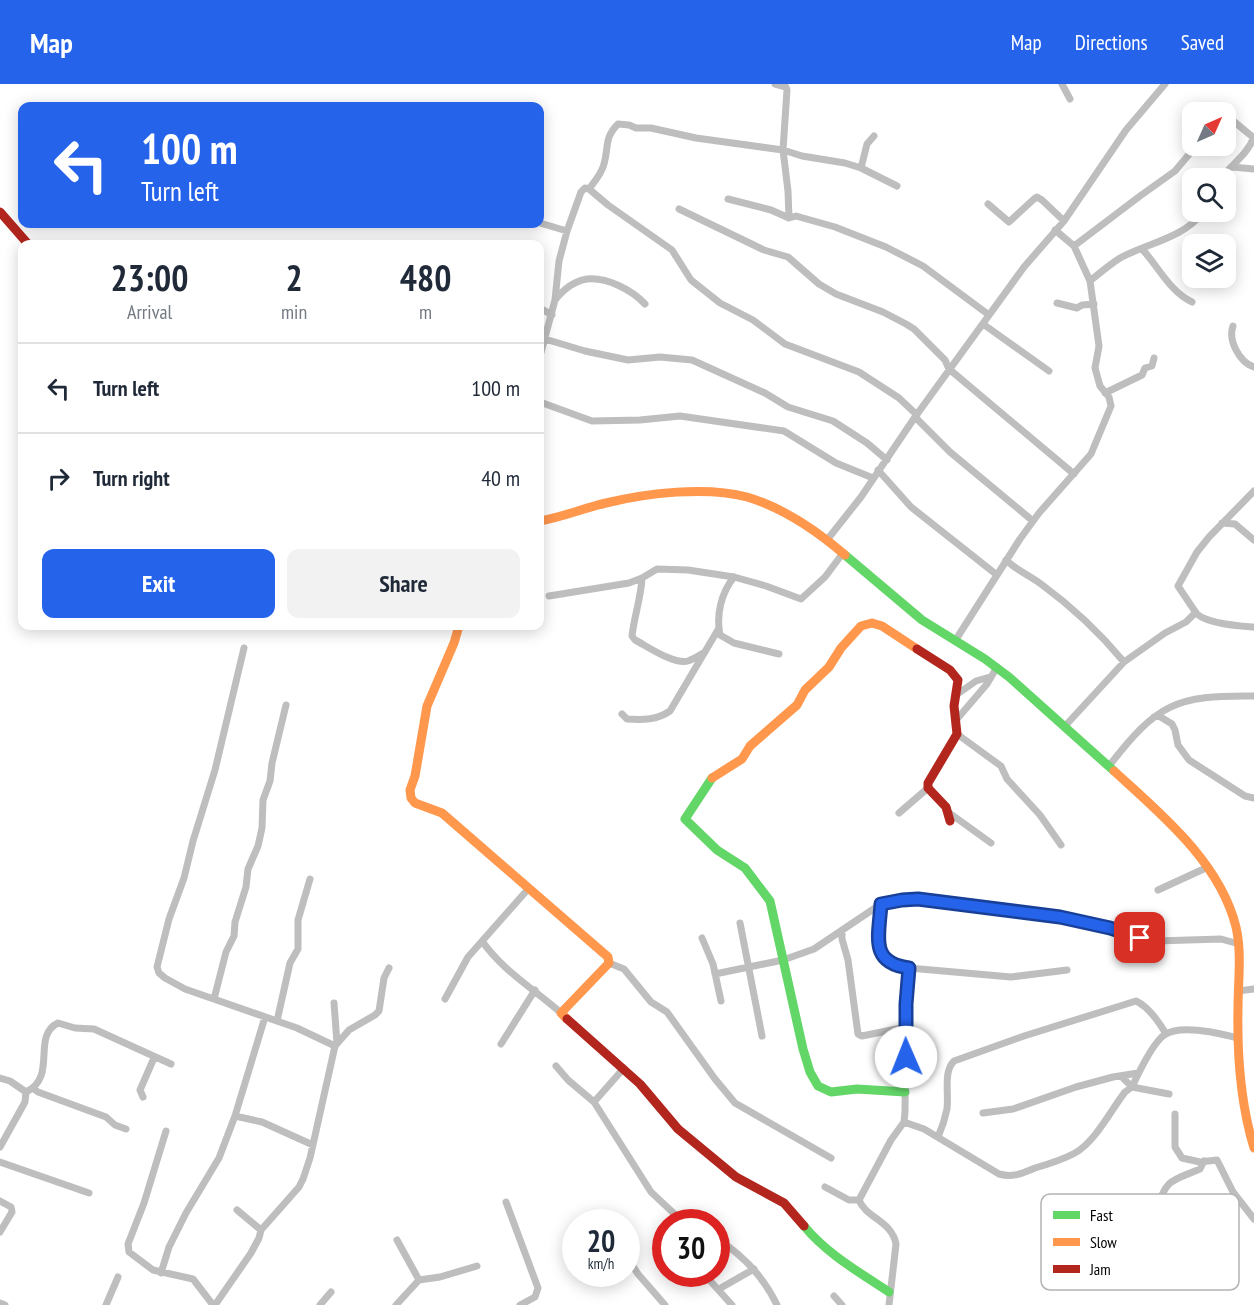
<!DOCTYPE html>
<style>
:root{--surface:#fff;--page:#f2f2f3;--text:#1f2937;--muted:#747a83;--line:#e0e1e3;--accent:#2563eb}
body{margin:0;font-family:"PT Sans Narrow",sans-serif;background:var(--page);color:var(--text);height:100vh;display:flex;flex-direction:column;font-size:22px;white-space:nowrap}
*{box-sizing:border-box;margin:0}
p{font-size:20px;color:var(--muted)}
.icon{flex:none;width:33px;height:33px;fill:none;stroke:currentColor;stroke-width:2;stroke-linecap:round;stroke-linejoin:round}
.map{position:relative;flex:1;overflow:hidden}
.drawer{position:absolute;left:18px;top:156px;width:526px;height:390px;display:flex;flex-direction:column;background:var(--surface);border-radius:12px;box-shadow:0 3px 15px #0003}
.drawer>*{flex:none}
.banner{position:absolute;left:18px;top:18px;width:526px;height:126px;border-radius:12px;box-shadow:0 3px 15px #0003;background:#2563eb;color:#fff;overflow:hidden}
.needle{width:39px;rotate:45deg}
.controls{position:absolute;left:1182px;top:18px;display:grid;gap:12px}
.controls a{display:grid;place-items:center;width:54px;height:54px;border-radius:12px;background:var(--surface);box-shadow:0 3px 15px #0003;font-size:30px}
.speed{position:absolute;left:562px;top:1125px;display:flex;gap:12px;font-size:30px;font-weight:700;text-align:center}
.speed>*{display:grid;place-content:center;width:78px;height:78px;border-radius:50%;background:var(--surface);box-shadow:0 3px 15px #0003;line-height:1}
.speed small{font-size:15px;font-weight:400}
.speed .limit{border:9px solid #d22;background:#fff;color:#111}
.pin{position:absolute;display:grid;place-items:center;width:51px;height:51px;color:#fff;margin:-26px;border-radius:12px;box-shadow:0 3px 9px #0006}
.me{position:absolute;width:66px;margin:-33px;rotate:359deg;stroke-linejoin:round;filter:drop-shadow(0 0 4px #0008)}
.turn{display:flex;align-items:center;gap:21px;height:126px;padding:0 24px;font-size:27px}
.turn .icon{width:78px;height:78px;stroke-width:2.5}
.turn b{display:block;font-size:42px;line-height:51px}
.eta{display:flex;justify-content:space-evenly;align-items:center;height:102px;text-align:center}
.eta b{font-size:36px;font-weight:800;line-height:42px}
.cta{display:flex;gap:12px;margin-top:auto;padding:12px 24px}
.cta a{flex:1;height:69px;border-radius:12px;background:var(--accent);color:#fff;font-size:24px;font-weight:800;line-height:69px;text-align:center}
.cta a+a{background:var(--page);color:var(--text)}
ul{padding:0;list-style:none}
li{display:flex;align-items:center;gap:18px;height:90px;padding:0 24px;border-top:2px solid var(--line)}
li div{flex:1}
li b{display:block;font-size:22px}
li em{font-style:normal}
header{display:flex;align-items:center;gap:36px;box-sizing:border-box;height:84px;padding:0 30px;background:var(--accent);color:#fff}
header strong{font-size:28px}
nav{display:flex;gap:33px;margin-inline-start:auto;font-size:21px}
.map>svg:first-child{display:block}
</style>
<header>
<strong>Map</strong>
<nav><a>Map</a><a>Directions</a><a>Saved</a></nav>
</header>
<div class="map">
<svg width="1254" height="1221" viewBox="0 0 1254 1221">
<rect width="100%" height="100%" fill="#fff"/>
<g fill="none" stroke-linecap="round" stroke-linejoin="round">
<!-- street -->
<path stroke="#bebebe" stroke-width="7" d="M775,0L786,3L787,6L783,66L788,107L789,134
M1062,0L1070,15
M1226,31L1254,54
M1232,83L1254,85
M861,84L867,60L874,52
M1221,94C1232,80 1247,71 1254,53
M589,105L608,121L672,166L691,196L720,219L753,236L785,260L859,288L899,314L917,331
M728,115L771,126L789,134L796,132L835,143L886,163L923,182L989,231
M988,120L1009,138L1034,115L1037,113L1042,116L1064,137
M679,125L764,166L788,173L819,200L836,210L883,228L906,240L914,245L945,276L949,285L1074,390
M540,139L567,147
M1074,162L1140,112L1175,87L1196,62
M1142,165C1158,182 1170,208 1192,218
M1090,197C1100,189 1109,181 1120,174C1148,159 1184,154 1203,128
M555,216C563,206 574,197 587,195C607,193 632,206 645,220
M1057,219L1077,224L1082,221L1094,220
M540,224L552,231
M983,240L1049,287
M1233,242C1228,256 1239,278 1254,283
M545,255L585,267L628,276L660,273L692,276L765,309L788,323L833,337L867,359L887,376
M540,272L555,216L559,177L567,147L581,108L585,104L589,105C595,97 602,89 604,80C609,62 604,54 618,40L629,41L636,44H651L696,54L783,66L802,72L845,79L861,84L897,102
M1105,309L1142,291L1145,284L1152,282L1154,274
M540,318L592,337L640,336L680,332L784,347L836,379L873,394
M915,333L950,368L1033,437
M878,386L911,423L997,491
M1254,407L1209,453L1197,468L1178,502C1180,505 1196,529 1197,530C1208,540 1240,542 1254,543
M1222,439L1235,440L1254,456
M827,456L861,413L915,333L1024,183L1064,137L1126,46L1165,0
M1006,476C1016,486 1029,491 1041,500C1071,522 1100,549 1124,578
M734,493C721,509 716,531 720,551L734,559L779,570
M642,494C641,514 634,533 632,552L635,556C647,562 674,581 688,577C694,575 700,571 705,568
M549,512L629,499L642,494L657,485L688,486L734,493L766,502L801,515L825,493L843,469
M955,557L1020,455L1039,429L1091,370L1111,322L1109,313L1100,302L1095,284L1099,262L1090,197L1074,162L1055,146
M244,564L215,686L193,757L184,794L169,835L157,883L159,889L165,894L185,905L297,944L335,962
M956,611L976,597L990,593
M622,630L627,635C643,636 657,636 670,627L719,544
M1154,633L1159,632L1172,640L1175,646L1178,661L1189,676L1245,712L1254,714
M957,635L987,600L997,583
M1066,641L1124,578L1165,549L1186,538L1195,529
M957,650L1001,682L1007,695L1040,731L1061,761
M1109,682C1157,620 1175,611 1254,612
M948,728L991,759
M899,729L928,704
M1158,806L1208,783
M740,839L762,952
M842,846V855L848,876L858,950L862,952L906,943
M702,854L713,880L721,917
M482,857C503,887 534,905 561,929
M609,879L624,885L651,918L667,928L715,995L735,1019L831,1074
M909,884L1011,893L1067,886
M715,890L783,876L814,865L881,820
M1238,907L1254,905
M214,915L226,868L234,852L235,838L246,803L248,785L258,762L262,744L263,716L270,697L272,679L286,621
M445,915L468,873L529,804
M334,919L337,959
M277,937L290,879L298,865V836L310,795
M501,960L535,906
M556,982L568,996L594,1018L651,1108L682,1137L687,1138
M1121,992L1132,1003L1169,1010
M0,994L10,997L26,1008L25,1018L0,1063
M34,1005L38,1008L106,1033L115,1041L126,1045
M26,1008C58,993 31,952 58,939L75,944L94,945L171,980
M143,1013L140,1006L154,974
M594,1018L624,984
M983,1029L1013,1025L1076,1003L1113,993L1138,989
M1175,1030V1063L1182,1074L1200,1078L1217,1076L1233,1108L1254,1135
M235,1032L265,933
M904,1038L924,1045L999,1090C1014,1094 1022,1089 1035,1084C1049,1080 1062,1076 1075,1069C1095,1058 1111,1026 1125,1008L1132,1003C1138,990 1152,960 1164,951C1180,940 1219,949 1238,954
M166,1047L144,1119L128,1160L129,1168L153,1186L193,1195L213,1221
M938,1053C942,1044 945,1035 947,1025C949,1009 943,988 954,977L1024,952L1136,917C1149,923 1159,938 1166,950
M0,1078L89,1109
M825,1103L849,1116H859
M0,1117L11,1123L12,1128L0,1148
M506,1118L538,1204L535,1213L520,1221
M1158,1124C1165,1094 1175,1096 1200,1085L1204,1077
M237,1126L261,1146
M717,1155C743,1171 764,1194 777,1221
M397,1156L419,1196
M627,1173L638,1190L665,1221
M161,1189L169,1163L186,1129L219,1074L235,1032L262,1038L313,1061
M704,1190L732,1221
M719,1205L754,1185
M834,1212L842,1221
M0,1219L5,1221
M106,1221L118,1193
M215,1221L251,1169L259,1154L261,1146L299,1103L303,1095L310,1074L335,962L349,946L375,931L379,927L384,894L389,884
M320,1221L331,1208
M396,1221L419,1196L440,1193L477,1182
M889,1221L896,1160C892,1137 866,1134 859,1116L891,1056L904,1038L905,1028L906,920L909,884C869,879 879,851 881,820L902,816L918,815L1061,833L1156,857L1221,855L1239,860"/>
<!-- fast -->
<path stroke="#63d668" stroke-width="9" d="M845,471L922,536L985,575L1009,593L1114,687
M712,694L685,735L717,766L745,784L770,817L803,965L810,988L818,1002L831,1008L857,1005L905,1008
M804,1142C827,1170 859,1188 889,1208"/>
<!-- slow -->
<path stroke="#ff974d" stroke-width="9" d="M540,437C563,433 584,424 606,419C647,409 706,402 747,413C784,424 816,446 845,471
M459,542L454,559L427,622L415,692L410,706L411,714L415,719L442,729L608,873L609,879L561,929L567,935
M1114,687C1161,730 1220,778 1236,843C1242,869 1238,898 1238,924C1237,972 1240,1018 1254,1064
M712,694L742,675L750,662L797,621L805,606L829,583L841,564L861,542L872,539L882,542L917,565"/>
<!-- jam -->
<path stroke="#b3261e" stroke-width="9" d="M0,128L28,160
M917,565L950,586L958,596L954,622L957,650L928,699V704L946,723L950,737
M567,935L640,1000L678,1045L736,1093L784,1119L804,1142"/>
</g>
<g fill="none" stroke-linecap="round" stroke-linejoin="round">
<!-- route casing -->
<g stroke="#184099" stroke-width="15">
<path id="route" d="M906,973V920L909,884C869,879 879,852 881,820L902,816L918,815L1060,833L1110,844L1140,854"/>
</g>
<!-- route -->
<use href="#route" stroke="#2563eb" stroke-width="10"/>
</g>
<!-- legend -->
<rect x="1041" y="1110" width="198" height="96" rx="9" fill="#fff" stroke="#b2b2b2" stroke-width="1.5"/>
<rect x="1053" y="1127" width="27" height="8" fill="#63d668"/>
<rect x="1053" y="1154" width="27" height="8" fill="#ff974d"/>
<rect x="1053" y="1181" width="27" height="8" fill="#b3261e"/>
<g font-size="16" fill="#000">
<text x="1090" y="1137">Fast</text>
<text x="1090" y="1164">Slow</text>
<text x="1090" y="1191">Jam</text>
</g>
</svg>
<div class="controls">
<a><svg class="needle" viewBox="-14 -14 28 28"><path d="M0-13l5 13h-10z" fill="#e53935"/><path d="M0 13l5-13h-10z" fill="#747a83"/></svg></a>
<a><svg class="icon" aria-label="search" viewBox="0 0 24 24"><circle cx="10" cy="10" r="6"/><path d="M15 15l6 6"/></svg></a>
<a><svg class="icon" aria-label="layers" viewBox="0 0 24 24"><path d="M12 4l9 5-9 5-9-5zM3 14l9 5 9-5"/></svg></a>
</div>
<div class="speed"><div>20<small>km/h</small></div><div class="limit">30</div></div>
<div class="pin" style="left:1140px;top:854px;background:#d93025"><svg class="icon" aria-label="arrive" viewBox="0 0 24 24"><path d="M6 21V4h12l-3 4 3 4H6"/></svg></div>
<svg class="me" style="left:906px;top:973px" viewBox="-20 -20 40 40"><circle r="19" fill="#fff"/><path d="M0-13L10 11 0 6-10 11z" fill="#2563eb"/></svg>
<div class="banner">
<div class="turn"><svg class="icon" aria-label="left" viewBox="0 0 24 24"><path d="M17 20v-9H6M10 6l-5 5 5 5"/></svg><div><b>100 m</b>Turn left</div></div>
</div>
<section class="drawer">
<div class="eta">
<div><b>23:00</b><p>Arrival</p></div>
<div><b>2</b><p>min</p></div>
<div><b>480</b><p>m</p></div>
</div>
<ul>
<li><svg class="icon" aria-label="left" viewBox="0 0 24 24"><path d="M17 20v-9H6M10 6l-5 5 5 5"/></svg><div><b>Turn left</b></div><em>100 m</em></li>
<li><svg class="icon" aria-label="right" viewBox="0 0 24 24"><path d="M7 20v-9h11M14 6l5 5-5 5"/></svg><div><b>Turn right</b></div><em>40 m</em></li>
</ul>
<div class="cta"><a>Exit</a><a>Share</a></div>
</section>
</div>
